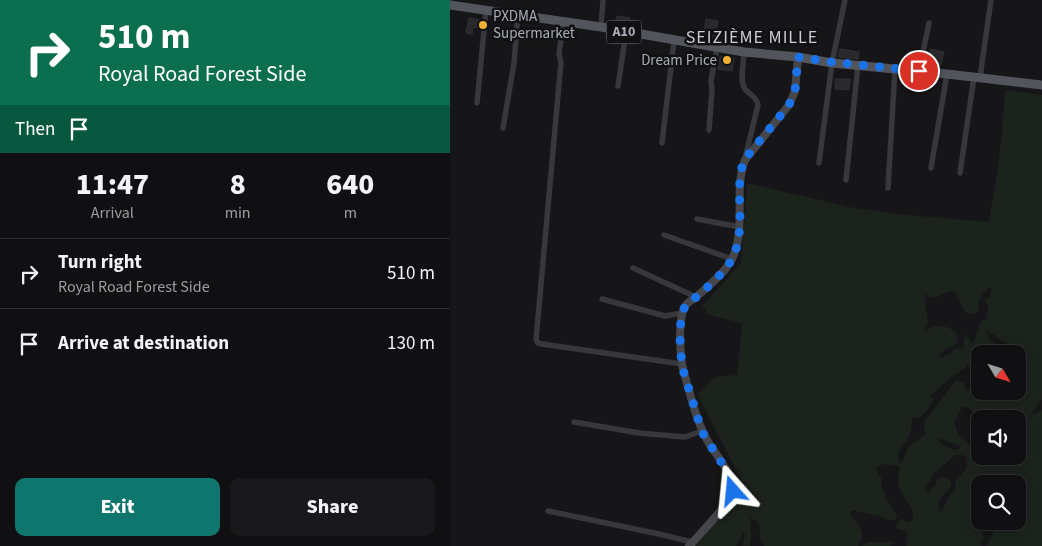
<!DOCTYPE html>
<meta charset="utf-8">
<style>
:root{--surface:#101012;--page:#19191b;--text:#f1f3f6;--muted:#9c9d9f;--line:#303032;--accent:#0f766e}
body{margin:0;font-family:"Source Sans 3",sans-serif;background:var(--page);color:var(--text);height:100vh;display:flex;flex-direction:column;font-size:19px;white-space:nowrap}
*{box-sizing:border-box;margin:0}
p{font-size:16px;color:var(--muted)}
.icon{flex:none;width:28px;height:28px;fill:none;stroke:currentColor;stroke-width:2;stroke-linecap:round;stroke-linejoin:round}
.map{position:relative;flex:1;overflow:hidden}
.panel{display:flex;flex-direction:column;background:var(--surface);width:450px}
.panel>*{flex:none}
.guide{background:#0b6e4f;color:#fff;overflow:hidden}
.needle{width:32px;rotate:128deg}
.controls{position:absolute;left:521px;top:345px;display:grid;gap:10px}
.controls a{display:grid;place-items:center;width:55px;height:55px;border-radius:10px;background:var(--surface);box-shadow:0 2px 12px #0003,0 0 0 1px var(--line);font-size:25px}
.pin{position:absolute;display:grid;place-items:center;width:42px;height:42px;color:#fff;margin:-21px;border:2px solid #fff;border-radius:50%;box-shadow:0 1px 5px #0007}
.me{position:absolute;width:55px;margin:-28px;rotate:342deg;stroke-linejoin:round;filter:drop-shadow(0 0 4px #0008)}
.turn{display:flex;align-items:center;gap:18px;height:105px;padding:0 15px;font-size:22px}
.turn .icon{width:65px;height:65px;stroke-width:2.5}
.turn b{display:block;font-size:35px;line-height:42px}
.then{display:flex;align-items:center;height:48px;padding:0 15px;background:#0003;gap:10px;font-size:19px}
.eta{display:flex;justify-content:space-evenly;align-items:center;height:85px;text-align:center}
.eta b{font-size:30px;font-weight:800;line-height:35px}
.action{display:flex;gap:10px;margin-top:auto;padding:10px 15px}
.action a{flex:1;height:58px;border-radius:10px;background:var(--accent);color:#fff;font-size:20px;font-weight:800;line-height:58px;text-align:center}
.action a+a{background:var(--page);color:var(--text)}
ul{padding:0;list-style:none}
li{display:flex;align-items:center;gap:15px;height:70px;padding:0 15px;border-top:1px solid var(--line)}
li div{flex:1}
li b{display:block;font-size:19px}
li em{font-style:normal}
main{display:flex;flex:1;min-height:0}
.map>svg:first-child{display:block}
</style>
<main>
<section class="panel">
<div class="guide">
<div class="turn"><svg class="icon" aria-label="right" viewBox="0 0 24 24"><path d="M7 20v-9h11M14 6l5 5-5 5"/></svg><div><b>510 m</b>Royal Road Forest Side</div></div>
<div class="then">Then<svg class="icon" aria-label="arrive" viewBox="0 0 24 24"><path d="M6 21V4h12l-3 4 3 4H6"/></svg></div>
</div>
<div class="eta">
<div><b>11:47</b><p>Arrival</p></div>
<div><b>8</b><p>min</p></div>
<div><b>640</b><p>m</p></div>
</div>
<ul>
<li><svg class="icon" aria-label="right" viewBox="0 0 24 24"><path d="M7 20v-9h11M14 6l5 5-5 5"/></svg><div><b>Turn right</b><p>Royal Road Forest Side</p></div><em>510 m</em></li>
<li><svg class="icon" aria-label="arrive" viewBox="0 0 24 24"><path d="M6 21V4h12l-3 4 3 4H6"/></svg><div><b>Arrive at destination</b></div><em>130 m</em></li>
</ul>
<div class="action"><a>Exit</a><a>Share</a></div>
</section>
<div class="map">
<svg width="592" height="546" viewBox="0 0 592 546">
<rect width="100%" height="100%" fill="#161618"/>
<!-- green -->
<path fill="#1c231d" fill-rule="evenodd" d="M555,90L592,95V399L583,411V415L592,410V546H537L538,541L543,535L541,527H529L534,538L531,541V546H456L458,534L456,531L448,529L446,526L449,520L453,519L455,522H460C470,509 452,499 449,487C447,481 449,472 449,466L433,464L429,466L426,469L432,480L431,484L436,499L446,513L447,517L444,520H436L434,517L401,510V517C406,521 413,529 412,537C412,540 410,543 408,546H314L310,538L309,522L300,518L301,538L300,546H293L295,534L293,532L286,546H246L293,483L247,394L265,377L287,375L292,323L259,315L252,306L291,263L297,183L399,207L445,214L539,222L547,175L552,133ZM539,288H542L540,296L534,301L539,306L537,314L538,319L531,321L523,344L515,335L513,348L504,349L500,354L491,358L489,355L490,353L508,342L506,332C496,325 484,323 475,332L478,322L474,294C491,303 495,288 504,292C510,294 509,304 513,309C514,311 517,312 519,314C524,314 527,313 529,309C526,301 533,293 539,288ZM536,330L564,348L566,354H568V391H547L545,394L524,390L516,391L514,383L509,380L505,381L480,415L474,420L475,435L458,447L452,463L449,462L448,452C458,441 462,433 462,417C472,421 478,408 483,401V397H480L482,394L504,375L515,368L518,364L521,371V377L525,381H530V354H552L551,351L540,339ZM512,406C514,407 519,408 520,409C526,415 525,440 524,448C516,441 504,434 505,422C506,417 510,411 512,406ZM530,419H568V456H530ZM486,438L508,445L510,448L506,450C499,448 491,445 486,438ZM505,455H513L516,458C518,471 514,472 505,481L506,489L498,497L492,512L489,510L488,502L501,486V482L496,477L488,478L485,486L478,493L474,488L480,482L483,474ZM530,484H568V521H530Z
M418,542H446L440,546H412Z"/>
<!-- building -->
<path fill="#29292c" stroke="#303034" d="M167,16L180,18L179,25L166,23Z
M19,18L30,20V28L23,27L22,34L16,33Z
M256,19L268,21L264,40L253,38Z
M390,49L409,52L408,59L388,57Z
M480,49L494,52L491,65L478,62Z
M270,56L284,58L282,71L268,69Z
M385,79H400L399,90L385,89Z"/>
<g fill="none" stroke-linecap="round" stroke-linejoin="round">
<!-- minor -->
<path stroke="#37383d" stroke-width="5.5" d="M113,22L109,54L111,62L86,340L88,343L92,344L232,364
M151,27L153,0
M294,52C294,62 289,80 295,89C300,95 306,96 308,105L295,158
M469,71L479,23
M530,77L541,0
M168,86L176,32
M27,103L36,10
M53,128L64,63L68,14
M259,130L262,89L261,81L267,48
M212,143L224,41
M369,163L382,63L395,0
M481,168L497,74
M510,173L524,77
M396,180L408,65
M438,188L445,69
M247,219L290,227
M214,235L282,259
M183,268L246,297
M152,299L215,316L232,313
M124,422L189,433L235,437L252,431
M98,511L209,534L242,542"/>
<!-- secondary -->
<path stroke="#45474d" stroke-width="8" d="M239,546C250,534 277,507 282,492C287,479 267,456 260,445C247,424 241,397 234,373C230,359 227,317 236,305C238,302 242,300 245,298C256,288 276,272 282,259C297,227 283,191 295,160L339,105L345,91L348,57"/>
<!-- primary -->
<path stroke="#53555c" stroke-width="9" d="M0,5L151,27L294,52L348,57L382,63L497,74L592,85"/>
</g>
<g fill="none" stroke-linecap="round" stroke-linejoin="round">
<!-- route -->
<path stroke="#1a73e8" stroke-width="9" stroke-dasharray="0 16.2" d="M283,491L282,481L273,465L252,432L234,373C230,359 227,317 236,305C239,302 242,300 245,298C257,288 275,272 282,259C298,227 283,191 294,160L339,105L345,91L348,57L382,62L469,71"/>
</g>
<!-- markers -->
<g fill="#f2b134" stroke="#111113" stroke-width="2">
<circle cx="33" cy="25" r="5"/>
<circle cx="277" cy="60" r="5"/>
</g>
<g text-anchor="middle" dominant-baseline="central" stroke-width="5" stroke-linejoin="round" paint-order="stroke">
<!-- shield labels -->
<rect fill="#111113" stroke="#7b7e86" stroke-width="1" x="156.5" y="20.5" width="35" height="23" rx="4"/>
<g font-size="14" font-weight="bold" fill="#a8adb8">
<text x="174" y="32">A10</text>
</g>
<!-- poi labels -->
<g font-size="15" fill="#a8adb8" stroke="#111113" text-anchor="start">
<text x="43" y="16">PXDMA<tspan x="43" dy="17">Supermarket</tspan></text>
<text x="267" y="60" text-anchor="end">Dream Price</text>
</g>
<!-- quarter labels -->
<g font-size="18" letter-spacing="1" fill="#c9ccd4" stroke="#111113">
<text x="302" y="37">SEIZIÈME MILLE</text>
</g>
</g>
</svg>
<div class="controls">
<a><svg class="needle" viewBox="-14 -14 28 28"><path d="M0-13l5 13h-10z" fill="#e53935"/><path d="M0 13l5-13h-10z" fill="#9c9d9f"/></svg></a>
<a><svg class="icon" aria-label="sound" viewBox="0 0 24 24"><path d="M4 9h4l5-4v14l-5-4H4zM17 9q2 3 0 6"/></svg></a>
<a><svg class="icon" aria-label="search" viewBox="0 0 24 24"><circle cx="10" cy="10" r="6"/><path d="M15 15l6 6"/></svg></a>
</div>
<div class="pin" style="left:469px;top:71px;background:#d93025"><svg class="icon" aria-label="arrive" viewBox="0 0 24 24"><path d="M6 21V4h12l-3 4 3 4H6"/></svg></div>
<svg class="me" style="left:283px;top:491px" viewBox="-20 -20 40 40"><path d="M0-17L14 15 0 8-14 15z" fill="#1a73e8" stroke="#fff" stroke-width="4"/></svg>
</div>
</main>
